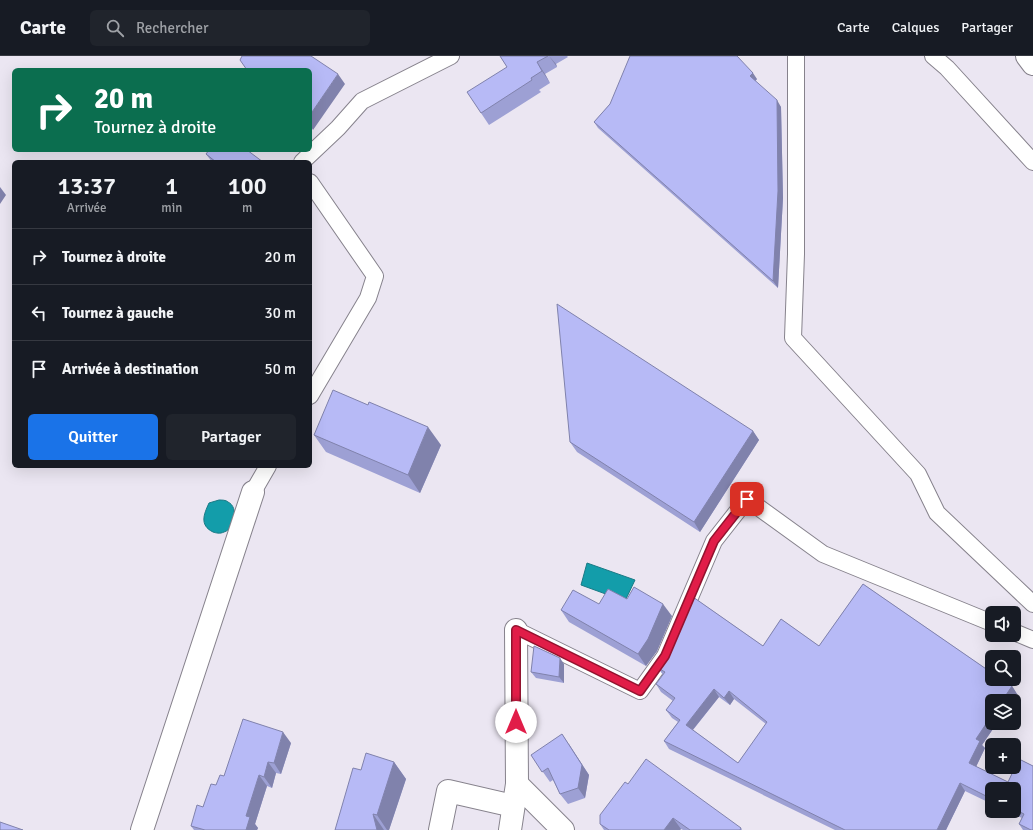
<!DOCTYPE html>
<html lang="fr">
<meta charset="utf-8">
<style>
:root{--surface:#171b24;--page:#20242c;--text:#f1f3f6;--muted:#9ea1a6;--line:#363941;--accent:#1a73e8}
body{margin:0;font-family:Signika,sans-serif;background:var(--page);color:var(--text);height:100vh;display:flex;flex-direction:column;font-size:15px;white-space:nowrap}
*{box-sizing:border-box;margin:0}
p{font-size:13px;color:var(--muted)}
.icon{flex:none;width:22px;height:22px;fill:none;stroke:currentColor;stroke-width:2;stroke-linecap:round;stroke-linejoin:round}
.map{position:relative;flex:1;overflow:hidden}
.drawer{position:absolute;left:12px;top:104px;width:300px;height:308px;display:flex;flex-direction:column;background:var(--surface);border-radius:6px;box-shadow:0 4px 16px #0002}
.drawer>*{flex:none}
.hud{position:absolute;left:12px;top:12px;width:300px;height:84px;border-radius:6px;box-shadow:0 4px 16px #0002;background:#0b6e4f;color:#fff;overflow:hidden}
.tools{position:absolute;left:985px;top:550px;display:grid;gap:8px}
.tools a{display:grid;place-items:center;width:36px;height:36px;border-radius:6px;background:var(--surface);box-shadow:0 4px 16px #0002;font-size:20px}
.pin{position:absolute;display:grid;place-items:center;width:34px;height:34px;color:#fff;margin:-17px;border-radius:8px;box-shadow:0 2px 6px #0006}
.me{position:absolute;width:44px;margin:-22px;rotate:0deg;stroke-linejoin:round;filter:drop-shadow(0 0 3px #0008)}
.turn{display:flex;align-items:center;gap:14px;height:84px;padding:0 16px;font-size:18px}
.turn .icon{width:52px;height:52px;stroke-width:2.5}
.turn b{display:block;font-size:28px;line-height:34px}
.eta{display:flex;justify-content:space-evenly;align-items:center;height:68px;text-align:center}
.eta b{font-size:24px;font-weight:600;line-height:28px}
.primary-button{display:flex;gap:8px;margin-top:auto;padding:8px 16px}
.primary-button a{flex:1;height:46px;border-radius:6px;background:var(--accent);color:#fff;font-size:16px;font-weight:600;line-height:46px;text-align:center}
.primary-button a+a{background:var(--page);color:var(--text)}
ul{padding:0;list-style:none}
li{display:flex;align-items:center;gap:12px;height:56px;padding:0 16px;border-top:1px solid var(--line)}
li div{flex:1}
li b{display:block;font-size:15px}
li em{font-style:normal}
header{display:flex;align-items:center;gap:24px;box-sizing:border-box;height:56px;padding:0 20px;background:var(--surface);border-bottom:1px solid var(--line)}
header strong{font-size:19px}
nav{display:flex;gap:22px;margin-inline-start:auto;font-size:14px}
.search{width:280px;height:36px;background:var(--page);display:flex;align-items:center;gap:10px;box-sizing:border-box;padding:0 14px;border-radius:6px;color:var(--muted);font-size:15px}
.map>svg:first-child{display:block}
</style>
<header>
<strong>Carte</strong>
<div class="search"><svg class="icon" aria-label="search" viewBox="0 0 24 24"><circle cx="10" cy="10" r="6"/><path d="M15 15l6 6"/></svg>Rechercher</div>
<nav><a>Carte</a><a>Calques</a><a>Partager</a></nav>
</header>
<div class="map">
<svg width="1033" height="774" viewBox="0 0 1033 774">
<rect width="100%" height="100%" fill="#ebe6f2"/>
<!-- water -->
<path fill="#139daa" stroke="#1a7a85" d="M219,444C222,444 226,444 228,446C239,451 235,473 224,476C220,478 216,477 213,476C199,469 204,458 209,447Z
M587,507L635,524L625,545L581,529Z"/>
<g fill="none" stroke-linecap="round" stroke-linejoin="round">
<!-- lane casing -->
<g stroke="#86828c" stroke-width="18">
<path id="lane" d="M796,0V198L793,282L918,418L937,457L1033,548
M933,0L947,12L1033,106
M302,106L338,72L362,45L451,0
M310,126L375,220L368,242L310,340
M253,436L268,410
M516,574L640,635L665,600L714,485L747,443L823,498L992,567
M1014,576L1033,584"/>
</g>
<!-- street casing -->
<g stroke="#86828c" stroke-width="24">
<path id="street" d="M1027,0L1033,8
M516,574L517,728
M142,774L253,436
M440,774L448,735L513,750
M510,774L517,728L563,774"/>
</g>
<!-- lane -->
<use href="#lane" stroke="#fff" stroke-width="16"/>
<!-- street -->
<use href="#street" stroke="#fff" stroke-width="22"/>
</g>
<!-- wall -->
<path fill="#9da0d4" fill-rule="evenodd" d="M500,0H567L568,1L556,8L557,11L545,18L550,27L539,34L541,36L489,69L481,57L507,11Z
M757,23L755,25L781,51L783,142L778,232L598,72L594,66L610,48Z
M206,98L263,106H212Z
M753,375L759,384L700,476L577,396L570,386Z
M314,379L441,389L420,437L326,396Z
M863,528L992,617V623H1001L1012,630L1017,638L1012,645H992V667H997L982,689L985,692L976,711L1008,726L1019,703L1033,710V774H1023L1019,768L1022,762L1007,755H1014V733H992V748L965,735L946,774H835L669,693L664,685L678,666L672,662L666,654L673,645L661,636L656,628L663,619L658,612L668,596L693,541L763,590L781,563L819,590ZM719,641L730,649L734,643L766,668L738,707L693,674Z
M627,543L672,560L657,595L646,610L569,566L561,554L599,548Z
M564,608V627L536,622L531,616Z
M291,687L281,718L276,717L272,732L267,730L255,768L258,772L257,774H194L191,770L216,729L224,720Z
M569,688L589,719L585,742L568,748L560,738L553,724L550,726L531,699Z
M394,706L406,723L389,774H335L361,714Z
M628,728L741,772L742,774H683L681,773L680,774H604L600,768Z"/>
<!-- shaded-wall -->
<path fill="#8082ac" d="M549,0L556,8L557,11Z
M537,6L545,18L550,27L542,15Z
M753,17L757,23L754,27L750,20Z
M338,18L345,28L313,74L310,69V59Z
M777,44L781,51L783,142L778,232L773,225Z
M0,131L6,139L0,148Z
M428,371L441,389L420,437L408,419Z
M753,375L759,384L700,476L694,466Z
M663,548L672,560L657,595L646,610L638,598Z
M560,602L564,608V627L559,621Z
M1012,630L1017,638L1012,645H1002Z
M714,633L719,641L691,676L686,669Z
M729,635L734,643L730,649L724,642Z
M992,659V667H997L982,689L985,692L974,715L969,707L976,683Z
M283,676L291,687L281,718L274,707Z
M562,678L589,719L585,742L578,732Z
M268,706L276,717L272,732L264,721Z
M394,706L406,723L389,774H387L377,759Z
M259,719L267,730L255,768L258,772L257,774H246V760Z
M960,727L965,735L946,774H937Z
M373,758L384,774H377Z
M673,762L681,773L680,774H664Z"/>
<!-- building -->
<path fill="#b7baf6" stroke="#8082ac" fill-rule="evenodd" d="M242,0H311L338,18L310,59V14H247L240,4Z
M500,0H548L537,6L542,15L531,22L532,24L481,57L467,36L507,11Z
M630,0H737L753,17L750,20L777,44L778,135L773,225L594,66L610,48Z
M209,94H247L263,106H216L206,98Z
M557,248L753,375L694,466L570,386Z
M333,334L368,349L369,346L428,371L408,419L314,379Z
M863,528L992,617V623H1001L1012,630L1002,645H992V659L976,683L980,685L969,707L1008,726L1019,703L1033,710V774H1031L1019,768L1024,758L1014,753V733H992V743L960,727L937,774H845L664,685L680,664L666,654L675,642L656,628L665,616L658,612L668,596L693,541L763,590L781,563L819,590ZM714,633L724,642L729,635L767,666L738,707L686,669Z
M634,531L663,548L648,583L638,598L561,554L573,534L599,548L608,533L627,543Z
M534,590L560,602L559,621L531,616Z
M243,663L283,676L274,707L268,706L264,721L259,719L246,760L250,761L246,774H205L191,770L197,749L203,751L211,728L216,729L220,719L224,720Z
M562,678L582,709L578,732L560,738L548,712L542,716L531,699Z
M366,697L394,706L377,759L373,758L377,774H335L353,712L361,714Z
M646,703L741,772L740,774H690L673,762L664,774H609L600,768V759L625,726L628,728Z
M0,766L23,774H0Z"/>
<g fill="none" stroke-linecap="round" stroke-linejoin="round">
<!-- route casing -->
<g stroke="#92132f" stroke-width="10">
<path id="route" d="M516,666V574L640,635L665,600L714,485L747,443"/>
</g>
<!-- route -->
<use href="#route" stroke="#e11d48" stroke-width="7"/>
</g>
</svg>
<div class="tools">
<a><svg class="icon" aria-label="sound" viewBox="0 0 24 24"><path d="M4 9h4l5-4v14l-5-4H4zM17 9q2 3 0 6"/></svg></a>
<a><svg class="icon" aria-label="search" viewBox="0 0 24 24"><circle cx="10" cy="10" r="6"/><path d="M15 15l6 6"/></svg></a>
<a><svg class="icon" aria-label="layers" viewBox="0 0 24 24"><path d="M12 4l9 5-9 5-9-5zM3 14l9 5 9-5"/></svg></a>
<a>+</a>
<a>−</a>
</div>
<div class="pin" style="left:747px;top:443px;background:#d93025"><svg class="icon" aria-label="arrive" viewBox="0 0 24 24"><path d="M6 21V4h12l-3 4 3 4H6"/></svg></div>
<svg class="me" style="left:516px;top:666px" viewBox="-20 -20 40 40"><circle r="19" fill="#fff"/><path d="M0-13L10 11 0 6-10 11z" fill="#e11d48"/></svg>
<div class="hud">
<div class="turn"><svg class="icon" aria-label="right" viewBox="0 0 24 24"><path d="M7 20v-9h11M14 6l5 5-5 5"/></svg><div><b>20 m</b>Tournez à droite</div></div>
</div>
<section class="drawer">
<div class="eta">
<div><b>13:37</b><p>Arrivée</p></div>
<div><b>1</b><p>min</p></div>
<div><b>100</b><p>m</p></div>
</div>
<ul>
<li><svg class="icon" aria-label="right" viewBox="0 0 24 24"><path d="M7 20v-9h11M14 6l5 5-5 5"/></svg><div><b>Tournez à droite</b></div><em>20 m</em></li>
<li><svg class="icon" aria-label="left" viewBox="0 0 24 24"><path d="M17 20v-9H6M10 6l-5 5 5 5"/></svg><div><b>Tournez à gauche</b></div><em>30 m</em></li>
<li><svg class="icon" aria-label="arrive" viewBox="0 0 24 24"><path d="M6 21V4h12l-3 4 3 4H6"/></svg><div><b>Arrivée à destination</b></div><em>50 m</em></li>
</ul>
<div class="primary-button"><a>Quitter</a><a>Partager</a></div>
</section>
</div>
